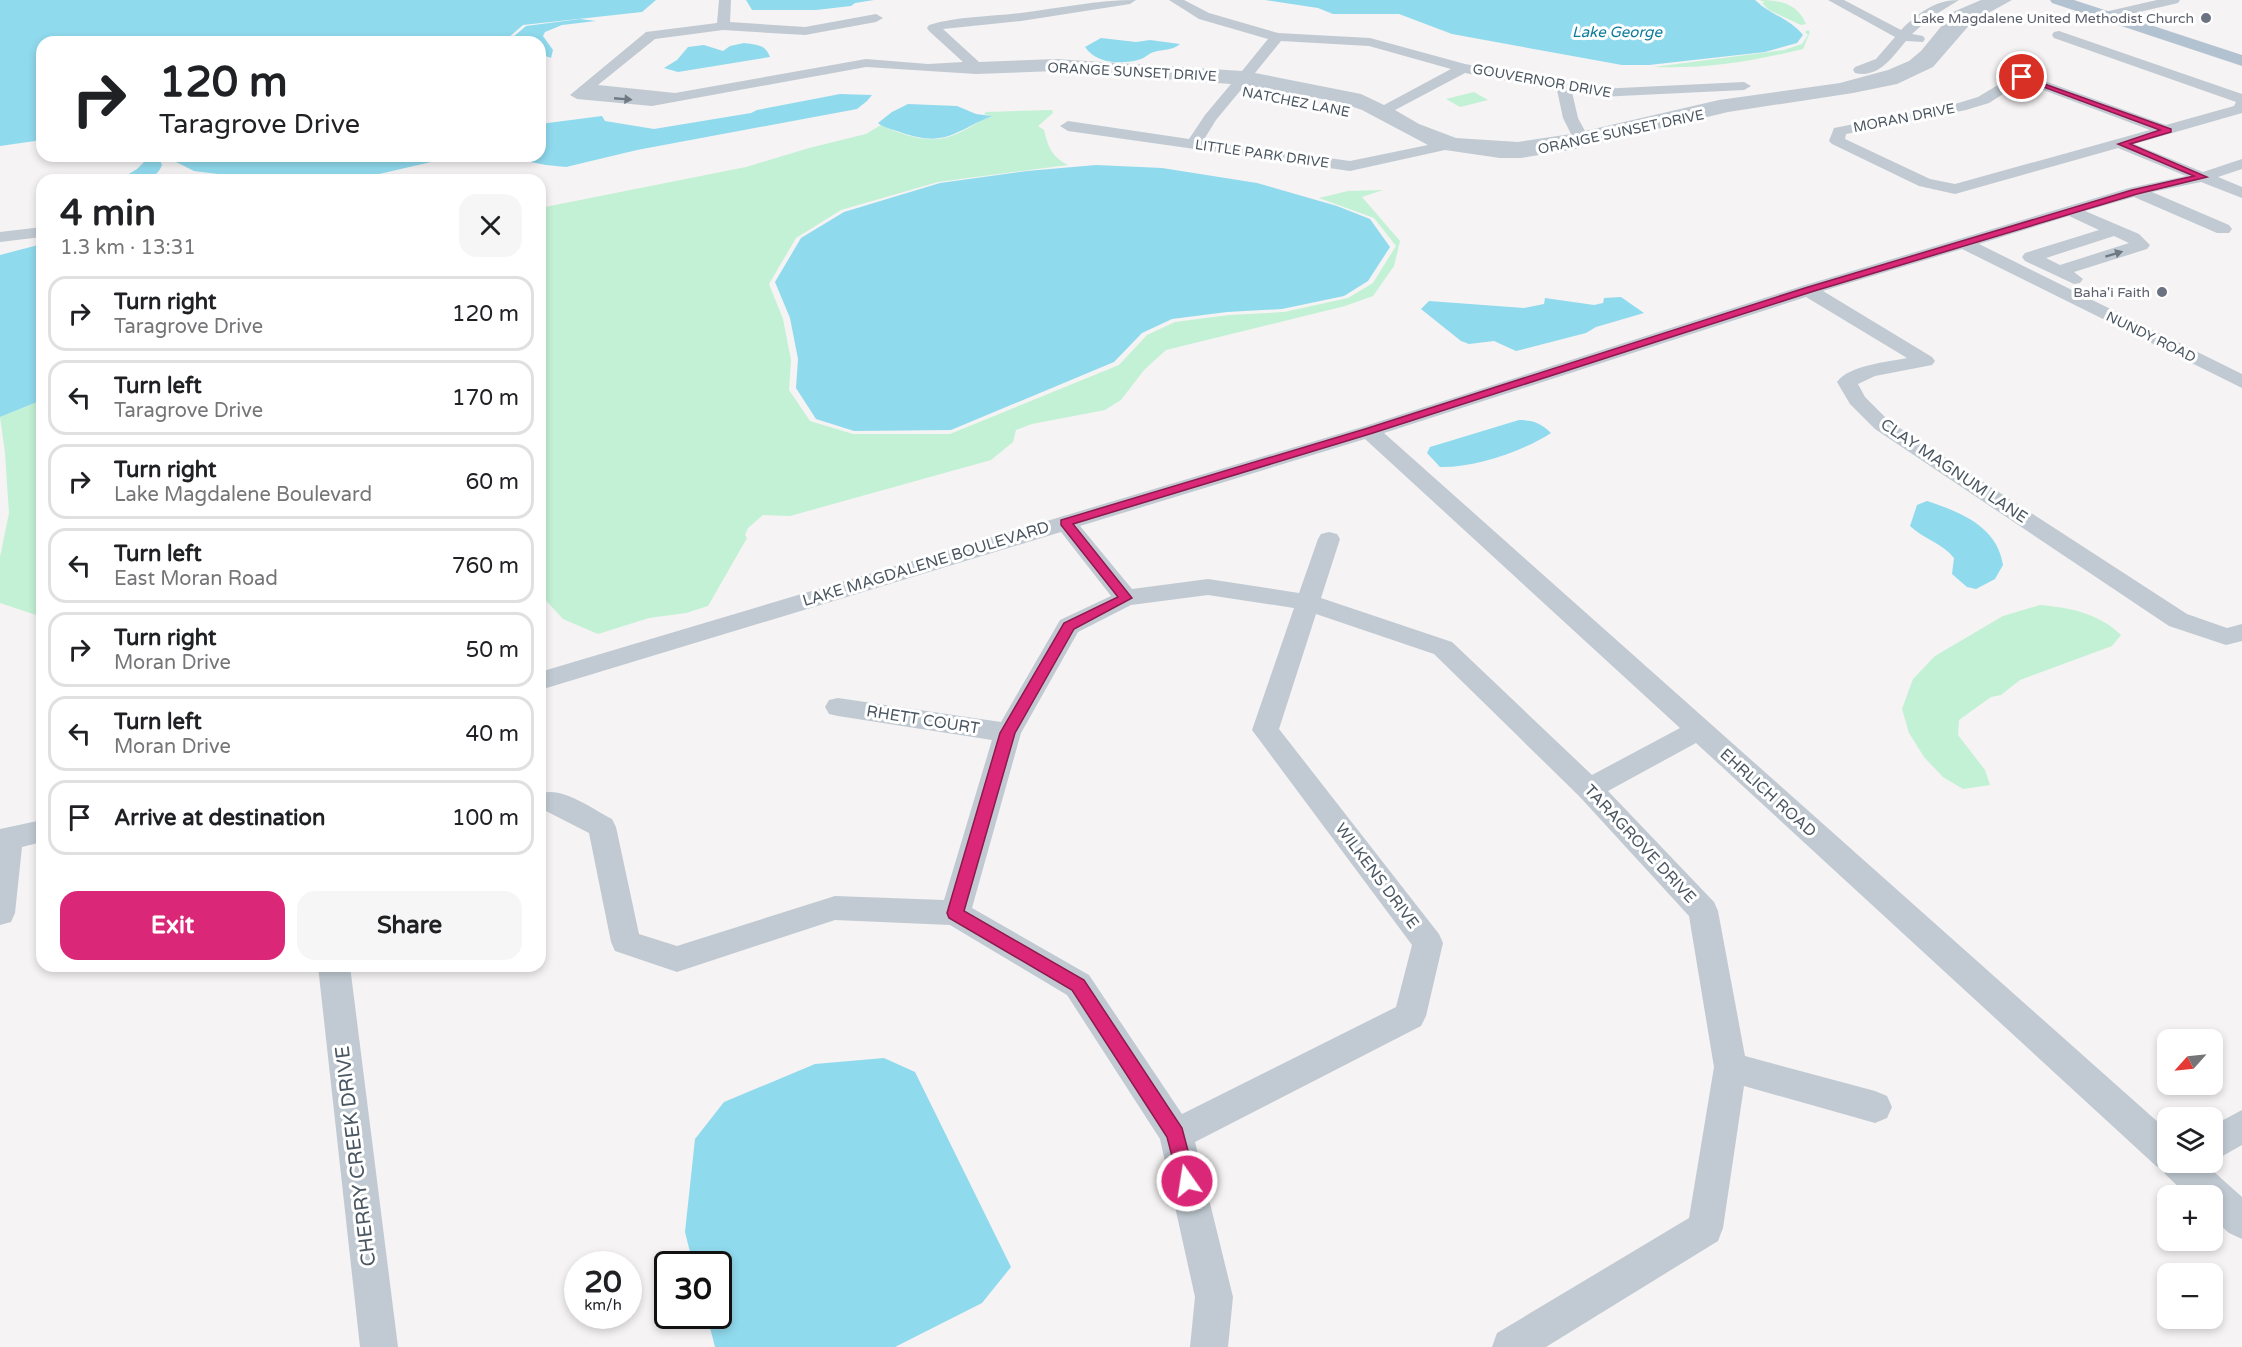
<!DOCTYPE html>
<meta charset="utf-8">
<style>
:root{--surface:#fff;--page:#f6f6f6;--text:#202124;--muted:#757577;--line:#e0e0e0;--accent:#db2777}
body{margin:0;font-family:"Varela Round",sans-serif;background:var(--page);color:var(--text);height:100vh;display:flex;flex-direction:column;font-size:22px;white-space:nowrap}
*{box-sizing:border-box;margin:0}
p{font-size:20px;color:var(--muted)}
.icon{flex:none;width:33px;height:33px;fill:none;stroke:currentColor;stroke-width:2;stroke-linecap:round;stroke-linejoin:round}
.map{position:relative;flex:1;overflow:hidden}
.drawer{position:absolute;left:36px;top:174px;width:510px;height:798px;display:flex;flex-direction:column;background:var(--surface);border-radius:18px;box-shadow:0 3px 9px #0003}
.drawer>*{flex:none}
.banner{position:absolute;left:36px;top:36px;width:510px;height:126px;border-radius:18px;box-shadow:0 3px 9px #0003;background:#fff;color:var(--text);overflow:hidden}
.needle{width:39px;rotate:243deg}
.fabs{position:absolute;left:2157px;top:1029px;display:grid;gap:12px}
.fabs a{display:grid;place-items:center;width:66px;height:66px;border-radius:12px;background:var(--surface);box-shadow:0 3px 9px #0003;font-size:30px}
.speed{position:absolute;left:564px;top:1251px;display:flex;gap:12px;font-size:30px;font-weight:700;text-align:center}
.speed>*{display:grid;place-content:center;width:78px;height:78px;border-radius:50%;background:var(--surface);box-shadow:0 3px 9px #0003;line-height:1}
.speed small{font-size:15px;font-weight:400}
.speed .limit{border:3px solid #111;border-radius:9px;background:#fff;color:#111}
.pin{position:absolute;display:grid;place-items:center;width:51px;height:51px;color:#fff;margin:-26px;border:3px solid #fff;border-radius:50%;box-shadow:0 2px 6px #0007}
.me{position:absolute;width:66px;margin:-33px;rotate:347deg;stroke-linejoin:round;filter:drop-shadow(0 0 4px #0008)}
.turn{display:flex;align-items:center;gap:21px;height:126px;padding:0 24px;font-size:27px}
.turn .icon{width:78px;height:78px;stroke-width:2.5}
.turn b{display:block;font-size:42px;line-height:51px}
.round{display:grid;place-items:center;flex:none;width:63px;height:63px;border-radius:18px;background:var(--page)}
.headline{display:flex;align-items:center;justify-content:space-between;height:102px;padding:0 24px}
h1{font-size:36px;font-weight:700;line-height:45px}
.cta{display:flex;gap:12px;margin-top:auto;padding:12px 24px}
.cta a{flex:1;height:69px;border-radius:18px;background:var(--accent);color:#fff;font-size:24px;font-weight:700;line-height:69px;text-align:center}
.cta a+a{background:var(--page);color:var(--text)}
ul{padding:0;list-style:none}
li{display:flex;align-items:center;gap:18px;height:75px;margin:0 12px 9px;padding:0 12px;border:3px solid var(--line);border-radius:18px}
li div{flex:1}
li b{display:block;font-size:22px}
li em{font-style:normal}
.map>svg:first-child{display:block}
</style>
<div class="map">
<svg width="2242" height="1347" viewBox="0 0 2242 1347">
<rect width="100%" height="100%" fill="#f5f3f3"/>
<!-- green -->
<path fill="#c3f1d5" d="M1759,0C1780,0 1797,3 1806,24L1801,25L1769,10L1762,3L1765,2Z
M1808,30L1810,32L1803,49C1752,61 1707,69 1654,67L1784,50L1802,44L1808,35L1805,32Z
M1474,92L1488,100L1460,107L1446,99Z
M1052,110L1053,113L1038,126L1044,130C1048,147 1052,157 1068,165L938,182L841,210L796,238L769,284L783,319L791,360L789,390L810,421L853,434H950L1119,365L1147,335L1175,322L1229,315L1284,312L1348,298L1373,283L1396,246L1374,218L1319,198L1348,191L1383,190L1362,197L1400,241L1394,266L1373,296L1345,306L1166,350L1144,370L1121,400L1105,410L1032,424L1016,430L1013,442L991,460L790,516L763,515L748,528L745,535L747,538L708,606L686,613L649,618L598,634L563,619L540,594V208L746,167L809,148L866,134L881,125C903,135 929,145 954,135C965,131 979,121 991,116L984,114L986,112Z
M42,400V617L0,603V557L9,513L5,453L0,417Z
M2040,605C2071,608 2098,613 2121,635L2112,646L2020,680L2001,695L1991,697L1959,720L1958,735L1985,770L1990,785L1963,789L1943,777L1924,757L1909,733L1902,709L1913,679L1935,656L2003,616Z"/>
<!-- water -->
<path fill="#90daee" d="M0,0H656L642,12L523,25L508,38L510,42H42V140L0,146Z
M746,0H874L855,3L851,6L816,10H752Z
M1265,0H1755C1772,16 1788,17 1803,35L1797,43L1765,52L1649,65H1622L1452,34L1399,14H1333L1318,8Z
M580,19L596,21L562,25L545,32L543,36L553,50L551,58L540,54V42H521L513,37L526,26Z
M1101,38L1136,42L1150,40L1180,44C1172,51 1163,49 1154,52C1149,53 1146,57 1141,59C1123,65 1096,64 1085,47Z
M744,43C757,45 765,44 770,57L678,72L664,68L677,60L688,47L704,45L723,51L730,46Z
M840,94L872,95L867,101L857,109L637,150L566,167L546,165L520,160L516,156H540V124L602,116L605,121L654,129L751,113L757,110Z
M908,104L957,106L976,114L992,116C953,132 945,148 900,132C892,129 884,128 878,123L892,112Z
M150,156L159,158L162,165C155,183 136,180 119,180L137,169Z
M164,156H457L353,180H266L194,171Z
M1096,165L1162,168L1257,183L1337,206L1370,219L1390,247L1368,281L1344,296L1282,309L1227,312L1172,319L1142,333L1114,362L951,430L854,431L816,419L796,388L798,359L790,318L775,282L801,238L844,212L940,183L1027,171Z
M42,244V400L0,417V255Z
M1621,297L1644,313L1596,327L1586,333L1516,351L1494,341L1469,344L1461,341L1421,309L1429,301L1524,308L1544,304L1545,298L1594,305L1603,303L1604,298Z
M1519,420C1533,420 1541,423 1551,433C1524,451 1473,468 1440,467L1427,453L1430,447Z
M1927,501C1960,512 1997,526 2003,565L1995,579L1976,589L1967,587L1952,574L1954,558C1942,543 1924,539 1910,526L1917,505Z
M884,1058L915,1072L1011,1267L982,1303L895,1347H715L707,1316H718V1264H693L685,1232L695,1139L724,1102L815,1064Z"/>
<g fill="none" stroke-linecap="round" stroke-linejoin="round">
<!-- minor -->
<path fill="#c1cad2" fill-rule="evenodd" d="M719,0H731L730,22L805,27L876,14L883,18L876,22L805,35L723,30L655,39L598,85L675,93L866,59L928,64L963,62L929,31L927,28L929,25C959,16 990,17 1021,13C1060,8 1097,0 1136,0L1130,4L1021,21L943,29L979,62L1056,59L1242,71L1268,39L1199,19L1169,0H1184L1209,13L1278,33L1370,38L1465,64L1599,89L1744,82L1751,86L1744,90L1599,97L1572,92L1578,118L1585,131L1719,100L1840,83L1888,70L1909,61L1921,51L1953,12L1981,0H2012L1972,22L1933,67L1897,84L1853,93L1728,112L1575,149L1521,158H1500L1445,150L1350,171L1068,131L1060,126L1068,121L1189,139L1205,115L1231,84L1056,71L976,74L866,67L652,106L577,99L570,95L646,32L717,23ZM1281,41L1369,46L1451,69L1384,105L1361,94L1255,73ZM1465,73L1557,90L1563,118L1571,134L1518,142L1456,138L1419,124L1395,110ZM1245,85L1339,102L1362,110L1428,145L1350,161L1203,141L1216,120Z
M1828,0H1844L1901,30C1918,13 1935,0 1959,0L1930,18L1912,34L1923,36L1925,39L1923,42L1906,41C1893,56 1879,79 1855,73L1853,70L1855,67L1876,59L1895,37Z
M2157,0H2180L2178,3L2105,20L2099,16L2100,13Z
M2059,31L2242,94V113L2134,144L2203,172L2242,159V169L2218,177L2242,187V198L2201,182L2152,192L2229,225L2232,229L2229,233H2217L2134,197L2085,211L2139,234L2150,245L2147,249L2074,272L2083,279L2080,283L2074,284L2025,261L2022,257L2025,253L2099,230L2069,216L1979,244L2242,374V388L1962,249L1823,291L1932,357L1935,361L1932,365L1875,376L1858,384L1865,397L1889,421L2187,614L2227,628L2242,624V641L2226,645L2169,626L1875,429L1850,404L1837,382C1849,365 1888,362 1907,358L1806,297L1384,433L2168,1131V1162H2203L2242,1197V1239L2229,1233L2212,1218V1196H2188L2165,1174L2162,1168L2156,1166L1696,743L1608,791L1714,902L1718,911L1745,1056L1875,1091L1887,1096L1892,1107L1887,1118L1875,1123L1744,1086L1723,1228L1718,1241L1546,1347H1492L1497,1333L1689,1218L1714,1067L1689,916L1579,796L1434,654L1316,614L1279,729L1439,934L1443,943L1426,1016L1421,1026L1195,1142L1233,1297L1228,1347H1190L1195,1297L1160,1139L1067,995L950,925L835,920L677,972L615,951L611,942L589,833L542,809L540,805L542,793C564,787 592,809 612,819L616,827L639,934L677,946L835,896L944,900L992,740L838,716L829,714L825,707L829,700L838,698L1001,722L1060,620L1111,596L1061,532L540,690V672L1362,427L1802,286L2129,188L2186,176L2118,148L1955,194L1919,186L1832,144L1829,141L1834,128L1955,104L1978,97L2011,77L2022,73L2166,125L2234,106L2236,102L2054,38L2052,35L2054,32ZM2022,82L2150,130L1955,184L1930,179L1845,139L1846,134L1966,110L1989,103ZM2114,236L2129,243L2060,265L2046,258ZM1365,439L1680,728L1592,775L1452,642L1321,598L1340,539L1337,534L1329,532L1321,534L1318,539L1299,593L1208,579L1132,589L1080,526ZM1208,595L1294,608L1252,730L1412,945L1396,1007L1182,1114L1089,975L972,908L1021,733L1078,632L1131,605Z
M42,227V237L0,242V232Z
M42,820V842L22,847L15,913L11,922L0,925V829Z
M318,966H350L398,1347H360Z
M2242,1110V1145L2212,1162V1126Z"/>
<!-- major -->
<path fill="#b3c2d1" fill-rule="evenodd" d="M2050,0H2074L2242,55V66L2052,3Z"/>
</g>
<!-- one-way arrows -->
<defs><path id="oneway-solid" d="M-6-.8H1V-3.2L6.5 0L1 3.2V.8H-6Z" transform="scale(1.5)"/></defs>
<g fill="#6e7983">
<use href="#oneway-solid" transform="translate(623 99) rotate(5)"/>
<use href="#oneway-solid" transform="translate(2114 254) rotate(-17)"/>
</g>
<!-- route -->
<path fill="#db2777" stroke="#8e194d" stroke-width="1.5" d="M2019,75L2171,129V132L2130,144L2207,177L2137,194L1811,292L1373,433L1073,524L1132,598L1074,629L1015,733L964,911L1084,980L1182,1128L1196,1181L1193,1187L1187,1190L1180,1187L1167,1137L1072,990L949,918L947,913L1000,733L1064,623L1118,597L1061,525V520L1365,429L1805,288L2132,190L2194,176L2118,144L2160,130L2019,78Z"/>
<!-- markers -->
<g fill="#6b7280" stroke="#fff" stroke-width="2">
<circle cx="2206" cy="18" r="6"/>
<circle cx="2162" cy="292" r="6"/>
</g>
<g text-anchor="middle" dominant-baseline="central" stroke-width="6" stroke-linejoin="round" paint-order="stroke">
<!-- far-worship labels -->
<g font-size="14" fill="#5b616d" stroke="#fff" text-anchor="end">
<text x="2194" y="18">Lake Magdalene United Methodist Church</text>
<text x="2150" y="292">Baha'i Faith</text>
</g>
<!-- far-street labels -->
<g font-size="14" fill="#4a5661" stroke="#fff">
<text transform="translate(1132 72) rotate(3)">ORANGE SUNSET DRIVE</text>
<text transform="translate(1542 81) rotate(10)">GOUVERNOR DRIVE</text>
<text transform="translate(1296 102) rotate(11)">NATCHEZ LANE</text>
<text transform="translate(1904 118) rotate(-11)">MORAN DRIVE</text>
<text transform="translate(1621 132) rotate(-12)">ORANGE SUNSET DRIVE</text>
<text transform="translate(1262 154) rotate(8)">LITTLE PARK DRIVE</text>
<text transform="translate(2151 337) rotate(26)">NUNDY ROAD</text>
</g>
<!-- far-water labels -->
<g font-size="15" font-style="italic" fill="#0c7c9b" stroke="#fff">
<text x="1617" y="32">Lake George</text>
</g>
<!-- street labels -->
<g font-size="16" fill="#4a5661" stroke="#fff">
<text transform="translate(1954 471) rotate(34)">CLAY MAGNUM LANE</text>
<text transform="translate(926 564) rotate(-17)">LAKE MAGDALENE BOULEVARD</text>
<text transform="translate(923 720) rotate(9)">RHETT COURT</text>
<text transform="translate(1768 793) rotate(42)">EHRLICH ROAD</text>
<text transform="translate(1640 844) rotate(47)">TARAGROVE DRIVE</text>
<text transform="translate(1377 876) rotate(53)">WILKENS DRIVE</text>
</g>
<!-- near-street labels -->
<g font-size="20" fill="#4a5661" stroke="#fff">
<text transform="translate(356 1156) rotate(-97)">CHERRY CREEK DRIVE</text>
</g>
</g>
</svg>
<div class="fabs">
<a><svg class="needle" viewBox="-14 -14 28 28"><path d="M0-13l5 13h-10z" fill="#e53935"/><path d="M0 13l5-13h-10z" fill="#757577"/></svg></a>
<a><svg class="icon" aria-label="layers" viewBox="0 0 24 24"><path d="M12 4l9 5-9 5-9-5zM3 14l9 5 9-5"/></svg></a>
<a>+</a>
<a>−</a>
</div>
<div class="speed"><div>20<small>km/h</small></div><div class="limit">30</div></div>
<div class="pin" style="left:2022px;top:77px;background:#d93025"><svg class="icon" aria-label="arrive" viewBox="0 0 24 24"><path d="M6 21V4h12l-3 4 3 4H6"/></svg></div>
<svg class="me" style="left:1187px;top:1181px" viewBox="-20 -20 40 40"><circle r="17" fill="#db2777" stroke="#fff" stroke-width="3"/><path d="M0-11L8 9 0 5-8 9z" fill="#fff"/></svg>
<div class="banner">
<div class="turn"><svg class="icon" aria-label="right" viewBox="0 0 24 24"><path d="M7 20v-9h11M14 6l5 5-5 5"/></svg><div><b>120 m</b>Taragrove Drive</div></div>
</div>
<section class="drawer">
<div class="headline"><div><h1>4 min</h1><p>1.3 km · 13:31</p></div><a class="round"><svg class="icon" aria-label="close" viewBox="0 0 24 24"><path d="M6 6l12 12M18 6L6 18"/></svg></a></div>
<ul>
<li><svg class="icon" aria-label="right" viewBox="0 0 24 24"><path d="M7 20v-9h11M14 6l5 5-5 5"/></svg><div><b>Turn right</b><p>Taragrove Drive</p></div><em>120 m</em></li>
<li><svg class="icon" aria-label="left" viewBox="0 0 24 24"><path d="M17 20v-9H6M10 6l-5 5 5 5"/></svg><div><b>Turn left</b><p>Taragrove Drive</p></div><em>170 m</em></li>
<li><svg class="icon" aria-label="right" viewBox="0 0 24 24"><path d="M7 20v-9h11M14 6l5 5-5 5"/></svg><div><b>Turn right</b><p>Lake Magdalene Boulevard</p></div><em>60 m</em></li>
<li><svg class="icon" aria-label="left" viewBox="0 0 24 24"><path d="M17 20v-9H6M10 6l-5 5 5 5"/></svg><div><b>Turn left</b><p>East Moran Road</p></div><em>760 m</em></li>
<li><svg class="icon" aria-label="right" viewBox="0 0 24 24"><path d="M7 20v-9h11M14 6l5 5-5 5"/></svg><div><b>Turn right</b><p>Moran Drive</p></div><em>50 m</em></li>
<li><svg class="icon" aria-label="left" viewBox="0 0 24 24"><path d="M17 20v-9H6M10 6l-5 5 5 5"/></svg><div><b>Turn left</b><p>Moran Drive</p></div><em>40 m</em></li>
<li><svg class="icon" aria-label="arrive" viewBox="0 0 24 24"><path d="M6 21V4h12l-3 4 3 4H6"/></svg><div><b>Arrive at destination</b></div><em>100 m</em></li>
</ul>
<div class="cta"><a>Exit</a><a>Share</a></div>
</section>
</div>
